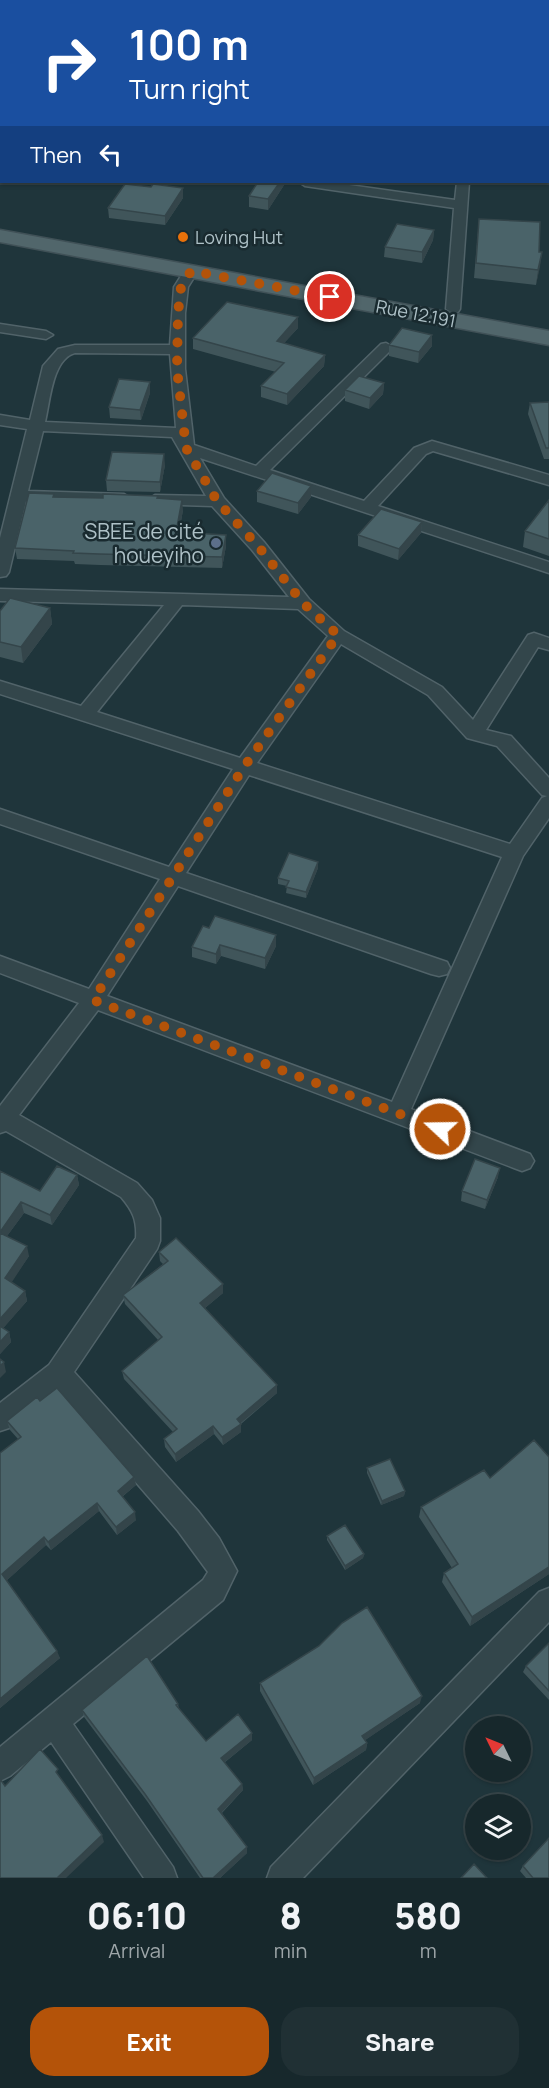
<!DOCTYPE html>
<meta charset="utf-8">
<style>
:root{--surface:#17282c;--page:#203034;--text:#f1f3f6;--muted:#9ea6a9;--line:#364448;--accent:#b45309}
body{margin:0;font-family:Manrope,sans-serif;background:var(--page);color:var(--text);height:100vh;display:flex;flex-direction:column;font-size:22px;white-space:nowrap}
*{box-sizing:border-box;margin:0}
p{font-size:20px;color:var(--muted)}
.icon{flex:none;width:33px;height:33px;fill:none;stroke:currentColor;stroke-width:2;stroke-linecap:round;stroke-linejoin:round}
.map{position:relative;height:1878px;overflow:hidden}
.panel{display:flex;flex-direction:column;background:var(--surface);flex:1}
.panel>*{flex:none}
.hud{position:absolute;left:0px;top:0px;width:549px;height:183px;box-shadow:0 2px 4px #0004,0 0 0 2px var(--line);background:#1a4fa0;color:#fff;overflow:hidden}
.needle{width:39px;rotate:313deg}
.fabs{position:absolute;left:465px;top:1716px;display:grid;gap:12px}
.fabs a{display:grid;place-items:center;width:66px;height:66px;border-radius:50%;background:var(--surface);box-shadow:0 2px 4px #0004,0 0 0 2px var(--line);font-size:30px}
.pin{position:absolute;display:grid;place-items:center;width:51px;height:51px;color:#fff;margin:-26px;border:3px solid #fff;border-radius:50%;box-shadow:0 2px 6px #0007}
.me{position:absolute;width:66px;margin:-33px;rotate:291deg;stroke-linejoin:round;filter:drop-shadow(0 0 4px #0008)}
.turn{display:flex;align-items:center;gap:21px;height:126px;padding:0 30px;font-size:27px}
.turn .icon{width:78px;height:78px;stroke-width:2.5}
.turn b{display:block;font-size:42px;line-height:51px}
.then{display:flex;align-items:center;height:57px;padding:0 30px;background:#0003;gap:12px;font-size:22px}
.eta{display:flex;justify-content:space-evenly;align-items:center;height:102px;text-align:center}
.eta b{font-size:36px;font-weight:800;line-height:42px}
.action{display:flex;gap:12px;margin-top:auto;padding:12px 30px}
.action a{flex:1;height:69px;border-radius:24px;background:var(--accent);color:#fff;font-size:24px;font-weight:800;line-height:69px;text-align:center}
.action a+a{background:var(--page);color:var(--text)}
.map>svg:first-child{display:block}
</style>
<div class="map">
<svg width="549" height="1878" viewBox="0 0 549 1878">
<rect width="100%" height="100%" fill="#1f353b"/>
<g fill="none" stroke-linecap="round" stroke-linejoin="round">
<!-- street casing -->
<g stroke="#516369" stroke-width="3">
<path id="street" d="M139,0H153L138,2Z
M205,0H222L223,2H206Z
M332,0H344L332,2Z
M465,0H477V2H465Z
M0,51H2L0,59Z
M548,103H549V111H548Z
M299,182H328L455,200L457,182H469L460,309L458,312L453,313L446,309L454,208L305,186Z
M191,267L198,271L188,287L185,313V369L194,445L256,466L381,344L386,343L393,347L391,350L270,470L364,501L414,448L432,441L549,475V485L433,451L426,454L378,506L549,562V573L200,458L224,498L264,542L309,599L344,631L442,687L473,720L528,635L534,633L549,638V650L538,647L486,730L511,736L549,778V818L523,856L411,1109L530,1154L534,1161L530,1168L522,1171L514,1168L98,1010L19,1115L137,1183L152,1200L160,1218V1241L157,1249L74,1372L198,1511L219,1538L237,1571L223,1600L73,1724L173,1867L177,1878H144L51,1742L10,1776L0,1781V1747L203,1580L208,1572L178,1531L56,1390L9,1428L0,1431V1403L49,1365L136,1238C137,1220 133,1211 121,1197L6,1131L0,1133V1106L79,1003L0,973V956L89,989L160,879L0,824V809L169,867L233,769L0,694V681L81,706L164,605L0,601V589L289,597L252,550L212,506L149,504L147,500L155,495L206,496L172,437L43,431L28,491L124,494L132,499L124,504L26,501L9,572L6,576L0,577V538L27,429L0,425V415L30,420L43,366L58,349L75,345H170L174,287L186,268ZM75,353L170,354L176,428L45,422C50,402 52,359 75,353ZM182,605L298,609L328,636L240,758L97,712ZM341,644L428,695L467,738L497,746L542,795L547,796L542,798L510,844L257,763ZM249,775L502,857L392,1102L107,996L178,886L431,974L439,976L447,974L450,968L447,962L186,873Z
M0,324L46,331L53,335L46,339L0,332Z
M549,1588V1622L303,1878H267L271,1867L539,1592Z"/>
</g>
<!-- primary casing -->
<g stroke="#405157" stroke-width="3">
<path id="primary" d="M0,230L549,331V345L0,242Z"/>
</g>
<!-- street -->
<use href="#street" fill="#33464b" fill-rule="evenodd"/>
<!-- primary -->
<use href="#primary" fill="#51666b" fill-rule="evenodd"/>
</g>
<!-- wall -->
<path fill="#40555a" d="M0,136H2V171H0Z
M286,182L268,210L249,207V196Z
M151,187L183,188V198L165,225L109,218L108,208Z
M479,219L539,252H542L536,285L474,278Z
M434,230L433,240L422,263L384,257L385,247Z
M298,328L284,343L325,355L324,366L287,405L261,397V386L276,372L193,349V338Z
M432,335V346L418,363L389,356V345Z
M384,383L383,394L369,409L345,401V390Z
M150,393L141,420L110,418L109,407Z
M549,402V459H544L528,414L530,403Z
M165,465L160,492L107,491L106,480Z
M257,491L311,497L298,514L257,502Z
M54,494V497L103,498L158,496V498L183,510L179,533L226,546L222,568L100,565L75,564L74,561L17,559L15,548Z
M549,500V556L523,547L525,531Z
M422,522L421,533L398,560L358,546V535Z
M50,608L52,624L23,663L0,657V611Z
M318,862V868L306,898L286,893L287,886L278,884V878Z
M203,926L276,946L265,969L221,956L216,964L192,957V947Z
M0,1171L40,1191L77,1175L79,1185L52,1225L24,1213L7,1236L29,1256L11,1282L25,1291L27,1301L3,1328L9,1332L11,1342L0,1354Z
M498,1177L485,1209L461,1201L462,1191Z
M159,1252L223,1284V1293L205,1308L277,1393L241,1424V1432L223,1445L214,1434L176,1462L165,1447L164,1439L173,1432L124,1379L122,1371L158,1340L125,1304L123,1295L163,1264L160,1261Z
M40,1401L134,1477L136,1485L122,1497L136,1520L117,1535L99,1511L51,1550L46,1545L6,1581L60,1658L0,1708V1453L18,1439L10,1430L7,1421Z
M549,1457V1574L470,1626L442,1582L444,1573L452,1568L419,1517L421,1507L490,1478Z
M367,1468L405,1491L404,1496L381,1505L367,1473Z
M327,1536L364,1554L363,1558L345,1570L327,1540Z
M549,1643V1700L523,1672L526,1666Z
M260,1683L420,1703L365,1740L367,1743L366,1750L313,1785L260,1691Z
M178,1704L179,1709L206,1741L252,1740L224,1763L242,1784L243,1790L222,1813L247,1853L220,1878H200L147,1801L84,1717L82,1710Z
M523,1866L549,1878H526L520,1871Z"/>
<!-- shaded-wall -->
<path fill="#34454a" d="M280,182H286L268,210V199Z
M183,188V198L165,225V216Z
M434,230L433,240L422,263V252Z
M542,252L540,267L536,285L538,270Z
M298,317V328L277,351V341Z
M432,335V346L418,363L419,352Z
M325,355L324,366L287,405V394Z
M150,382V393L141,420L140,410Z
M384,383L383,394L369,409L370,398Z
M164,454L165,465L160,492V482Z
M311,486V497L298,514V503Z
M182,500L183,510L177,543L176,532Z
M422,522L421,533L398,560L399,549Z
M226,535V546L222,568V557Z
M50,608L52,624L23,663L21,647Z
M318,862V868L306,898V892Z
M276,935V946L265,969V958Z
M220,945L221,956L216,964V954Z
M500,1168L498,1177L485,1209L487,1200Z
M77,1175L79,1185L52,1225L50,1215Z
M21,1202L24,1213L2,1243L0,1232Z
M27,1246L29,1256L8,1288L5,1278Z
M223,1284V1293L200,1312V1303Z
M25,1291L27,1301L0,1332V1319Z
M9,1332L11,1342L0,1354V1342Z
M4,1362L6,1372L0,1378V1366Z
M277,1385V1393L237,1426L241,1424V1432L223,1445L222,1437L237,1419Z
M213,1426L214,1434L176,1462L175,1454Z
M134,1477L136,1485L119,1499L118,1491Z
M405,1491L404,1496L381,1505L382,1501Z
M97,1503L99,1511L51,1550L48,1542Z
M135,1512L136,1520L117,1535L116,1527Z
M44,1537L46,1545L5,1582L2,1574Z
M364,1554L363,1558L345,1570V1566Z
M549,1567V1574L470,1626L472,1617Z
M57,1651L60,1658L0,1708V1699Z
M422,1696L420,1703L361,1743L362,1736Z
M252,1733V1740L221,1765V1758Z
M367,1743L366,1750L313,1785L314,1778Z
M242,1784L243,1790L219,1815L218,1809Z
M102,1835L104,1842L66,1878H57Z
M247,1847V1853L220,1878H213Z"/>
<!-- building -->
<path fill="#4a6369" stroke="#34454a" stroke-width="1.5" d="M83,0H127L130,2H84Z
M147,0H200L197,2L144,1Z
M0,136H2V160H0Z
M258,182H280L268,199L249,196Z
M125,184L151,187L153,184L183,188L165,216L108,208Z
M479,219L540,222L539,252H542L538,270L476,263Z
M397,224L434,230L422,252L385,247Z
M227,302L298,317L277,341L325,355L287,394L261,386L284,363L193,338Z
M402,328L432,335L419,352L389,345Z
M359,376L384,383L370,398L345,390Z
M119,379L150,382L140,410L109,407Z
M549,402V448H546L530,403Z
M112,452L164,454L160,482L106,480Z
M272,473L311,486L298,503L257,491Z
M29,493L54,494L53,497L103,498V494L158,496L157,498L182,500L176,532L226,535L222,557L99,554L73,553L74,551L15,548Z
M549,500V539L525,531Z
M381,509L422,522L399,549L358,535Z
M10,598L50,608L21,647L0,642V611Z
M289,853L318,862L306,892L286,887L289,881L278,878Z
M215,916L276,935L265,958L220,945L216,954L192,947L203,926L209,928Z
M475,1159L500,1168L487,1200L462,1191Z
M57,1166L77,1175L50,1215L21,1202L0,1232V1171L40,1191Z
M0,1233L27,1246L5,1278L25,1291L0,1319Z
M176,1238L223,1284L200,1303L277,1385L237,1419L241,1424L222,1437L213,1426L175,1454L164,1439L177,1429L122,1371L162,1337L123,1295L168,1261L159,1252Z
M0,1326L9,1332L0,1342Z
M0,1359L4,1362L0,1366Z
M57,1388L134,1477L118,1491L135,1512L116,1527L97,1503L48,1542L44,1537L2,1574L57,1651L0,1699V1453L21,1437L7,1421L37,1397L40,1401Z
M534,1440L549,1457V1567L472,1617L444,1573L458,1564L421,1507L484,1470L490,1478Z
M390,1459L405,1491L382,1501L367,1468Z
M345,1525L364,1554L345,1566L327,1536Z
M367,1607L422,1696L362,1736L367,1743L314,1778L260,1683L319,1646L342,1623Z
M549,1643V1691L526,1666Z
M147,1656L178,1704L176,1705L206,1741L238,1714L252,1733L221,1758L242,1784L218,1809L247,1847L213,1878H203L145,1794L82,1710Z
M40,1749L58,1769L56,1772L102,1835L57,1878H0V1779L5,1786Z
M549,1838V1878H533L523,1866Z
M474,1864L487,1878H461Z"/>
<g fill="none" stroke-linecap="round" stroke-linejoin="round">
<!-- route -->
<path stroke="#b45309" stroke-width="10" stroke-dasharray="0 18" d="M330,297L191,271L181,287L178,313L177,369L186,448L217,501L258,546L303,603L338,635L244,767L93,1000L440,1129"/>
</g>
<!-- markers -->
<circle fill="#e8710a" stroke="#192a2f" stroke-width="2" cx="183" cy="237" r="6"/>
<circle fill="#5c6f8a" stroke="#192a2f" stroke-width="2" cx="216" cy="543" r="6"/>
<g text-anchor="middle" dominant-baseline="central" stroke-width="5" stroke-linejoin="round" paint-order="stroke">
<!-- far-poi labels -->
<g font-size="18" fill="#aec1c7" stroke="#192a2f" text-anchor="start">
<text x="195" y="237">Loving Hut</text>
</g>
<!-- far-street labels -->
<g font-size="18" fill="#aec1c7" stroke="#192a2f">
<text transform="translate(416 313) rotate(11)">Rue 12.191</text>
</g>
<!-- poi labels -->
<g font-size="21" fill="#aec1c7" stroke="#192a2f" text-anchor="end">
<text x="204" y="531">SBEE de cité<tspan x="204" dy="24">houeyiho</tspan></text>
</g>
</g>
</svg>
<div class="fabs">
<a><svg class="needle" viewBox="-14 -14 28 28"><path d="M0-13l5 13h-10z" fill="#e53935"/><path d="M0 13l5-13h-10z" fill="#9ea6a9"/></svg></a>
<a><svg class="icon" aria-label="layers" viewBox="0 0 24 24"><path d="M12 4l9 5-9 5-9-5zM3 14l9 5 9-5"/></svg></a>
</div>
<div class="pin" style="left:330px;top:297px;background:#d93025"><svg class="icon" aria-label="arrive" viewBox="0 0 24 24"><path d="M6 21V4h12l-3 4 3 4H6"/></svg></div>
<svg class="me" style="left:440px;top:1129px" viewBox="-20 -20 40 40"><circle r="17" fill="#b45309" stroke="#fff" stroke-width="3"/><path d="M0-11L8 9 0 5-8 9z" fill="#fff"/></svg>
<div class="hud">
<div class="turn"><svg class="icon" aria-label="right" viewBox="0 0 24 24"><path d="M7 20v-9h11M14 6l5 5-5 5"/></svg><div><b>100 m</b>Turn right</div></div>
<div class="then">Then<svg class="icon" aria-label="left" viewBox="0 0 24 24"><path d="M17 20v-9H6M10 6l-5 5 5 5"/></svg></div>
</div>
</div>
<section class="panel">
<div class="eta">
<div><b>06:10</b><p>Arrival</p></div>
<div><b>8</b><p>min</p></div>
<div><b>580</b><p>m</p></div>
</div>
<div class="action"><a>Exit</a><a>Share</a></div>
</section>
